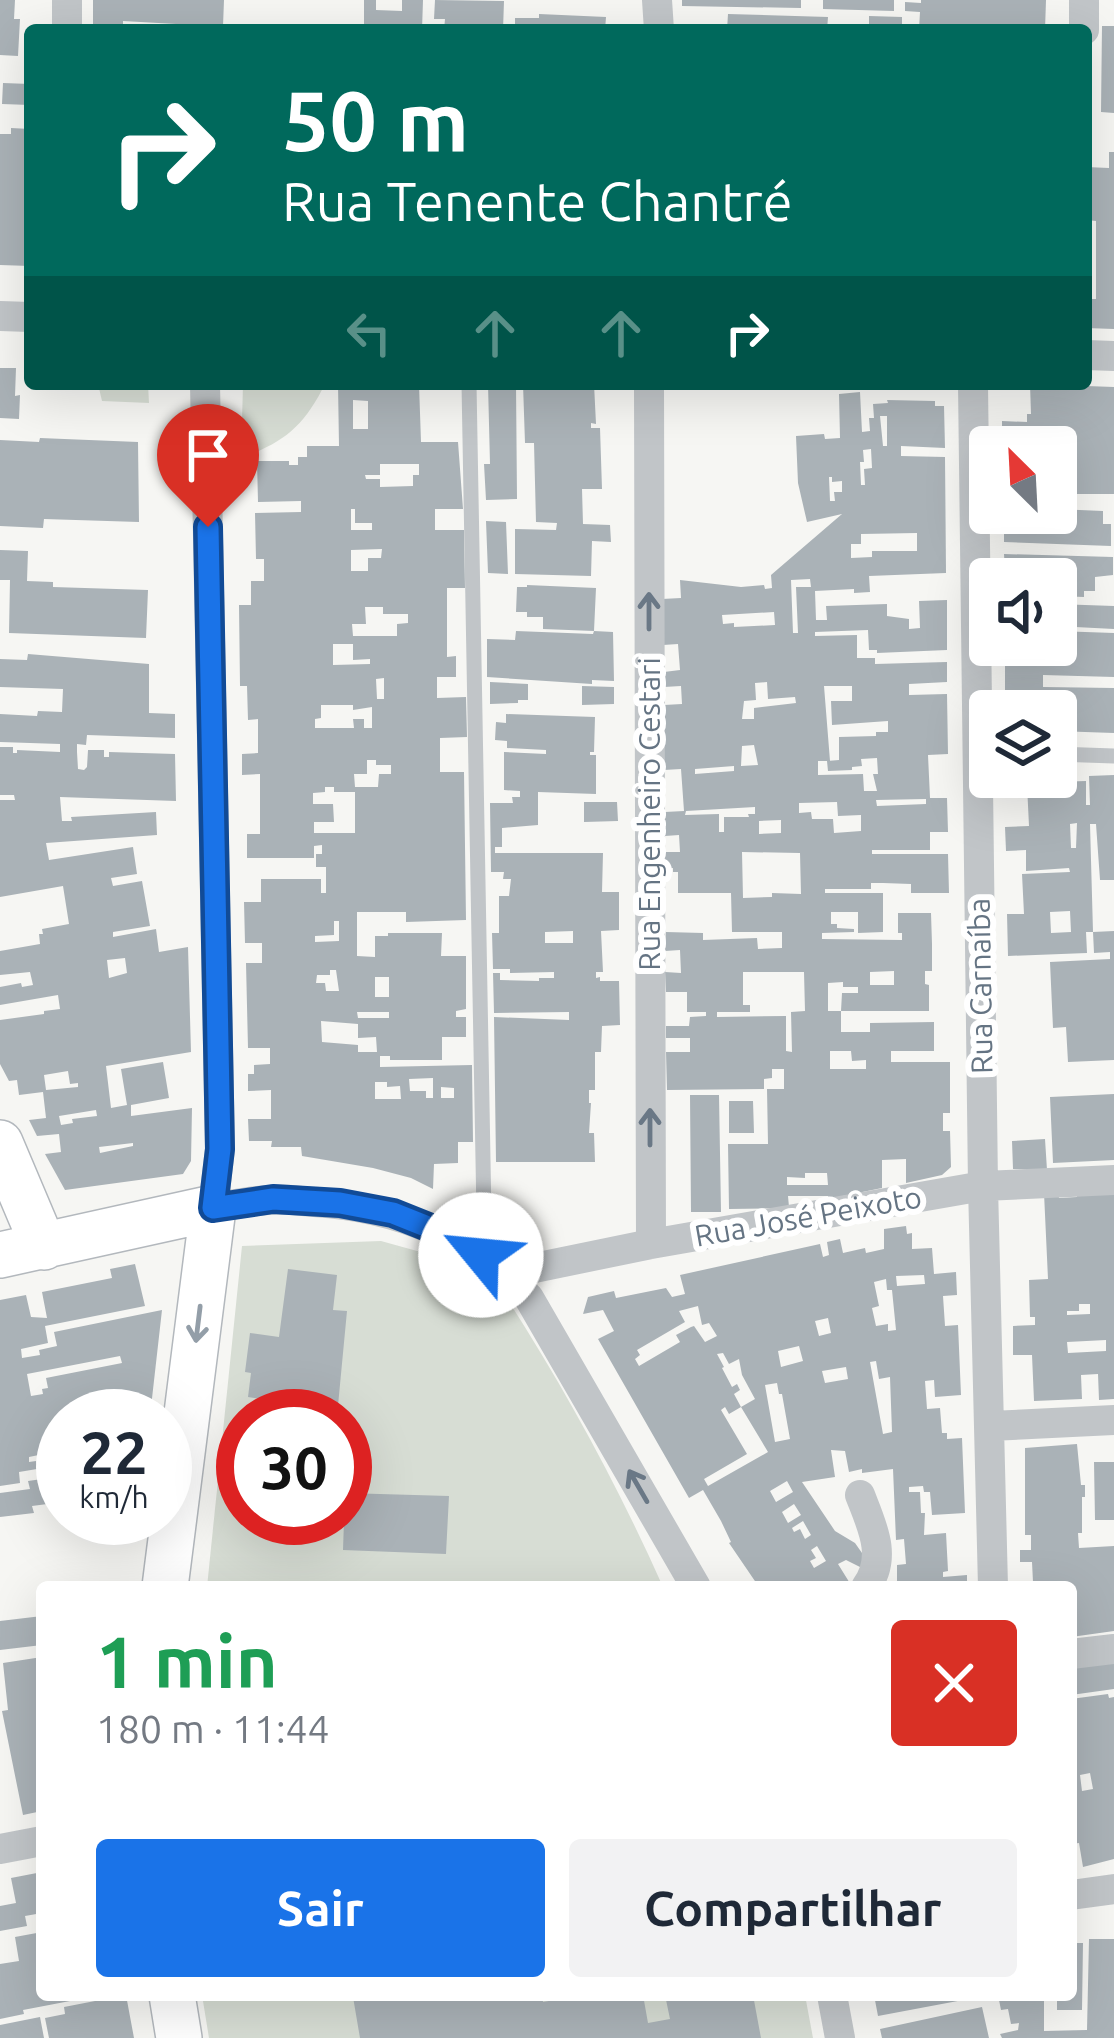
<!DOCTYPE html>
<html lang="pt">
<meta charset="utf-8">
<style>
:root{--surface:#fff;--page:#f2f2f3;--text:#1f2937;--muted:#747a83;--accent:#1a73e8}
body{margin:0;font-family:Ubuntu,sans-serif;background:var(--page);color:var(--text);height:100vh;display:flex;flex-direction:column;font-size:45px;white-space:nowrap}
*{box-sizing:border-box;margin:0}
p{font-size:39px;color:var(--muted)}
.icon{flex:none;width:66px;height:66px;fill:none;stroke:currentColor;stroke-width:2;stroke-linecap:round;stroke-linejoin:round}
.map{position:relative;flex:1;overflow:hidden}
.panel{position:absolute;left:36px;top:1581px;width:1041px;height:420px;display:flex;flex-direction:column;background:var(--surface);border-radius:12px;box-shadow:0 12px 48px #0002}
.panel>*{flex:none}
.banner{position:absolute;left:24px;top:24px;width:1068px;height:366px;border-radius:12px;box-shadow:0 12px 48px #0002;background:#00695c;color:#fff;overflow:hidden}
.needle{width:78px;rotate:336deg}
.controls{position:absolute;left:969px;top:426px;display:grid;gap:24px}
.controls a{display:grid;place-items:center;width:108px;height:108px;border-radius:12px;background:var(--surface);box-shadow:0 12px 48px #0002;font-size:60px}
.speed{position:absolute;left:36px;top:1389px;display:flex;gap:24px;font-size:60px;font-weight:700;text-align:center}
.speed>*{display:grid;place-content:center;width:156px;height:156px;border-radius:50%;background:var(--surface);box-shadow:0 12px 48px #0002;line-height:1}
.speed small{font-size:30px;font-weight:400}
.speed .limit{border:18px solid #d22;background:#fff;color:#111}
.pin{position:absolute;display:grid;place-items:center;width:102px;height:102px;color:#fff;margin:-123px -51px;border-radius:50% 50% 50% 0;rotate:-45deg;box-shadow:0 0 12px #0007}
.pin .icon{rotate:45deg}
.me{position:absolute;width:132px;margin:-66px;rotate:298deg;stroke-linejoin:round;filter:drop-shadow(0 0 9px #0008)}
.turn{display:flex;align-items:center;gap:42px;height:252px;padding:0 60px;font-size:54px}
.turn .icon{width:156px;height:156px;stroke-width:2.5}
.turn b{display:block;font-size:84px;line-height:102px}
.lanes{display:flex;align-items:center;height:114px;padding:0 60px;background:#0003;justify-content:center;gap:60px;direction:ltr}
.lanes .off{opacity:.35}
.round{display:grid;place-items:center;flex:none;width:126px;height:126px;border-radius:12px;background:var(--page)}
.head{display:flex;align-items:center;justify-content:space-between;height:204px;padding:0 60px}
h1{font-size:72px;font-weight:700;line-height:90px;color:#1e9e55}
.button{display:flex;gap:24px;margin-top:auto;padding:24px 60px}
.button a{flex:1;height:138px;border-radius:12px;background:var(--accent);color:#fff;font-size:48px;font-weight:700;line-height:138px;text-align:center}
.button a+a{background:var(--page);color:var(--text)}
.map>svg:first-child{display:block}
</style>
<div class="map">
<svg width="1114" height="2038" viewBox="0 0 1114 2038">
<rect width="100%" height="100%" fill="#f6f6f3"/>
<!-- green -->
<path fill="#d7ddd4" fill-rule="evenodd" d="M98,384H148L149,403L102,401Z
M243,384H325C304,426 285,442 241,458Z
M381,1241L489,1271C556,1372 614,1477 663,1587H207L242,1246ZM243,1416H345V1518H243Z
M202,1995H805L813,2038H209Z"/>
<!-- building -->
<path fill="#aab2b7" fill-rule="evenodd" d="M0,0H15L14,19H20L18,56L0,55Z
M93,0H224L223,26H235V30H176V24L123,21V30H93Z
M364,0H376V10L402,11V0H423L422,30H364Z
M435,0L504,1L503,30H444L445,19H434Z
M682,0H801V8L682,6Z
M823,0H894V11L823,9Z
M921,0H1046L1045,30H919L920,12L905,11V2L921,3Z
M539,14L606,17L605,30H515V18H539Z
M728,14L828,17L827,30H727Z
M869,16L902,17V30H869Z
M1102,26H1114V113L1101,112Z
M3,83L30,84V105L2,104Z
M11,128L30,129V266L0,265V134H11Z
M1109,152H1114V329L1086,328V299H1096V221L1086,220V167L1109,168Z
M0,368H16L15,396L20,395L19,419L0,418Z
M338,384H419L421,442H458L463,509H435V530H464L465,588H447V657L456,656V677H437V698L466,697L467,737L440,738V772H464L466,920L406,922V912H357V956L375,957V936H388V933H442L441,956H466V1009L456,1011V1017H466V1037H442V1060H390V1056H380V1067L472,1065L473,1142H458V1163L434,1164L433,1189L411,1178L373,1168L302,1156L301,1147H271L272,1141H249L248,1119H271V1090L248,1091V1074H254V1065L270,1064V1048H248L246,963H262V943H245L244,902H261V879H321V893H326V867H316V854H322V845L314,846V858H247V834H260V774L242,775V754L258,753V719L248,720L247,686H240L239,605H251V581H264V559H256L255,513L301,512V501L258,502L257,461H289V465H298V457H307V446H339ZM353,400L368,401V429H353ZM380,464H419V475H413V486L380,487V479H366L365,475H380ZM351,509H355V523H372V530H351ZM382,549L381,558H368V571H351V550ZM365,607H383V614H408V623L397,624V636H353L352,624H366ZM333,644H353V660L370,659V664L333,665ZM384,678V699H377L376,679ZM321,705H353V710L372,707V728H364V719H353L354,728H315V719L321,718ZM367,760H376V765H391V774H379L378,787H355L354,774H367ZM325,787H334V792H355V833H314V822H334L333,804H313V793L325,792ZM334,921H339V941L315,942V936L334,935ZM330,970H336L339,991H326L325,983H316L317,975H330ZM375,977H389V997H375ZM357,1012H389V1018H358ZM321,1021L358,1024V1038L376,1037L377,1052H358V1045L322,1042ZM433,1078V1098H426V1091H410L409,1079ZM375,1082H387V1087L400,1086L401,1099H375ZM441,1087L454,1088V1098H441Z
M488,384H516L517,499L486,500L484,464H490Z
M523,384H594L596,424L591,423V428H600L602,489H582L583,524L610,525L611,542L592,541L591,576L515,574V529L556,530L557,523L536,522L534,443H525Z
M1030,384L1114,387V494H1072V497L1056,498V447H1002V421L1027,422V414H1031Z
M860,392L862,432L870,431L869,418H874L873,404L888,403L887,400L935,401V406H944L945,448L901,446V456L945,457L946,573L869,576L870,592L854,593V589L815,591L816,620H827L826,606L887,604V616L909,619V629L920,628L919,601L947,600V650L877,653V650H869L868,630L815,632V636L857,635V658H875V664L947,662V682L909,684V695L947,694L948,754L928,755L930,798H947L948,832H930V850H872V854H948L949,893H911V884L883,883H871V889H825V893H883V932L858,933V912H831V924H837V928L854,929V932L822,933V939L902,940V933H898V913H931L932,944V971H925V984L929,985V1011H841L842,993H858V987H843V982L828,983V1011H841V1032H870V1023L934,1022V1051H891V1062H950V1113H943V1131H950L951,1167L942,1175L906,1183V1159L882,1160V1188L828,1199V1196H788L789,1207L785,1208L729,1209L728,1144H768L767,1089H784V1069H772V1078L764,1079V1089L667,1090L666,1052H690V1038H666V1026H689L690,1017L706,1016V1012H687V992H666L665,972L681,973L680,950L665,951L666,932L703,933V940L757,938L758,949L782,948V932H732L731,893H678V872H673V868L665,869V852H680L679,835L665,836V812L684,811L681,769L664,770V705L682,704L681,686L664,687V672L680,670L678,644L663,645L662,599L681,598L680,580L741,587L764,585L765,589L772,588L771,575L842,514L807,522L798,483L796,436L824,434L825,439L840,438L839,394ZM880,416H887V446H883ZM871,449L872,468L864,469L865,485H861L860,462H864L863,450ZM829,477H832V482L842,481V492H834L835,501H830ZM917,533V551H872V557L851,558V544H861V534ZM810,579L811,587H796L798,633H793L791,580ZM774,612L775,625L734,627V623L723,624L722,615ZM767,682L768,699L795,697L796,703L754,708V719H742L744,701L756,700L755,683ZM824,686H852V701H831L832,725L888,721V732H876V736L839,737V760L827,761L828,771L852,770V767L862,766L861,759L877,758L878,774H873L877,791H864L863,774L818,775V761H830ZM754,745L758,765L741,766L742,746ZM734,766V771L695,774V769ZM926,799V804L877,806L876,800ZM837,802L838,816L861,815V831L834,833L833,819H812L811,812L799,813V803ZM755,807V814H748L749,817H724V832H719V814L685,815L686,811ZM781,820V833L759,834V821ZM742,852L800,853L801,894L772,893V897L743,898ZM894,971V985H870V972ZM743,972H804L805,1011L791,1012L792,1052L786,1051V1016L717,1017V1012H750V1005H743ZM830,1051H851L852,1061L866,1060V1069H830ZM805,1173H827L828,1185H787V1177L805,1178Z
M40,438L138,442L139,522L44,519L43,528L0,526V440L39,442Z
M1056,509L1103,511V524H1111V546L1004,542V516L1044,518V513H1056Z
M486,521L506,522L508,574L488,573Z
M0,550L28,551L27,581L53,582V587L148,590L146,638L9,633L10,580H0Z
M1004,554L1113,557V575L1095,577V591H1084V597L1056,596V579H1018V572L1005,571Z
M527,585L596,588L594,631L613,632L614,681L592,680V684L487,677V639L515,640L516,631L593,634L594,631L543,629V617H527V612H516L517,587H527Z
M1056,604L1114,606V629L1056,626Z
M1056,631L1114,633V677L1043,675V687L1114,688V733L1056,731V711H1005V645H1056Z
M28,654L149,664V713L175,714V738L87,735L86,745L77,744V752L78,769L84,770L87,767L88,750H104V757H109V752L175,754L176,801L60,797L62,821H72L71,817L156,812L157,835L46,843L49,860L133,847L137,874L111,878L113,886L142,881L150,926L113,932V937L156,929L159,952L188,947L191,1052L106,1066L111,1108L127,1105L121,1069L163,1062L169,1098L131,1105V1116L192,1108L191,1161L183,1174L65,1190L45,1154L61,1152L59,1134L37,1136L29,1120L46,1118L43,1092L19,1095L17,1080L9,1081L0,1064V1020L44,1014V1011L60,1009L58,995L0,1005V987L21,983L22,987L33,985L30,972L0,975V951L40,944L39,934H43L42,929L69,924L63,886L0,897V800H15L14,795H0V747H13V753H17V750L60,752V744L0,742V714L37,716L38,711L62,712L63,689L0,687V659L27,660ZM125,958L127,973L109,978L107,960ZM68,1071L70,1084L78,1083V1087L46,1090L44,1075ZM96,1110L97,1116L72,1119L73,1123L61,1125L59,1116ZM133,1143V1146L100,1153L99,1147Z
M490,682L528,684V700H518V703L490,704Z
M582,686L614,687V704L582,705Z
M506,714L595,717L594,752H590V755H596V794L538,792V825L502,828V847H495V853H603L602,892H619V930L601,931L603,972H596V978L600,977V981H619L620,1025L602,1026L601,1052H595V1090H589V1103H591L589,1133H594L595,1162H496L494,1017L569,1020V1012L494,1013L493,973H500V980L539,981V978H554V972L510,973V969H493L492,933H499V896H509L511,879H503L504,872H491L490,803H513L512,797H520V791L504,790V752L546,754V750L507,748V741L495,740L496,722L506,723ZM573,931V943H545V932Z
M1114,775V880H1100L1096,824H1090L1093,932H1086L1087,953L1008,956L1007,914H1024L1022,874L1070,872L1069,868L1026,871V850L1006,851L1005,827L1029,826L1027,785L1031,784V777H1055V782L1086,781V805H1090L1089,776ZM1077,823L1076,848H1071L1070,824ZM1070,911L1071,932L1051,933L1050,912Z
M584,802H617L618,821L584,822Z
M1114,931V1060L1068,1062L1066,1027L1053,1028L1050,962L1110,959V952L1094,953L1093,932Z
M1114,1094V1160L1053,1163L1050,1097Z
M690,1095H719L721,1212H691Z
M729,1101H753L754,1133H729Z
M1045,1139L1047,1170L1013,1169L1012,1141Z
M1114,1190V1399L1099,1400L1098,1374L1081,1375L1082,1399L1034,1401L1032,1355H1013V1326L1035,1325V1317H1030L1029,1280L1048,1279L1044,1193H1058L1059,1198L1077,1197V1192ZM1079,1304H1090V1314L1067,1315V1311H1079ZM1106,1340V1351L1068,1353L1067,1342Z
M906,1226L907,1234L912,1233V1249L932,1248L934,1274L956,1272L957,1295L943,1296L945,1326L958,1325L961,1395L935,1397L934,1380L925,1381L927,1409L940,1408L942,1433H947V1439L962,1438L965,1513L932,1515L930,1492H924L923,1486L909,1487V1492H920L921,1513H925L924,1535L946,1533L948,1571L943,1572V1577L967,1575V1587H897V1565L906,1564L904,1539L896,1540L893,1469L862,1473V1469L849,1472L845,1451L831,1450L835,1477L802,1482L835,1531L855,1543L862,1553V1568L846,1560L838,1564L851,1585L847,1587H759L729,1543L731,1542L721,1521L703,1490L689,1498L598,1339L614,1331L603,1310L583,1314L588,1297L614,1291L616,1298L666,1288L672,1297L685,1294L680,1275L820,1244L823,1257L829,1255L827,1242L840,1239L843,1253L865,1248L866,1253L884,1249V1229ZM924,1275L925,1284L897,1286L896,1276ZM886,1279L887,1290H892L896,1330L888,1331V1324L876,1326L872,1308L879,1306L874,1282ZM698,1306L702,1325L709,1323L717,1336L705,1342L694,1326L691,1327L676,1335L680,1342L639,1366L635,1359L640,1355L637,1350L685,1322L679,1311ZM828,1318L831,1333L819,1336L815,1321ZM799,1346L803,1361L781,1367L778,1351ZM723,1353L729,1364L739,1359L742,1375L755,1399L741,1407L768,1452L708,1486L704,1479L747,1454L721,1410L725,1407L729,1414L741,1407L734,1394L740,1390L737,1384L732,1387L722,1368L724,1367L717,1354ZM876,1361L879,1379L890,1377L892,1432L883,1434L870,1362ZM846,1367L848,1379L825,1383L822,1371ZM777,1383L779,1394H782L790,1439L775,1442L765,1385ZM787,1481L793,1492L776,1502L770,1491ZM794,1504L801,1515L788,1523L782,1512ZM803,1521L811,1535L805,1539L800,1529L794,1532L792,1528ZM817,1546L826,1561L814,1568L810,1561L816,1558L811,1550Z
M135,1264L145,1306L45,1326L48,1343L21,1349L22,1358L40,1355L39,1350L57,1346L54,1332L162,1310L150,1416H63V1450L29,1457V1462L36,1461L37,1469L19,1472L20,1483L0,1486V1300L26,1295L31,1317L47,1318L42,1292L112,1278L110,1269ZM120,1356L122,1363L46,1378L48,1388L42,1389L43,1394L31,1396L27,1374Z
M288,1269L337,1275L333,1310L347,1311L337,1416H259L261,1399L248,1397L251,1373L245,1372L250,1333L279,1337Z
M1077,1444L1081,1485H1085V1497H1082V1533H1078L1079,1548L1114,1546V1631L1071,1637V1587H1015V1584L1033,1582L1032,1562H1020V1550H1031V1535H1025V1448Z
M1094,1462H1114V1520H1095Z
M63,1476V1502L32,1506L34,1513L0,1517V1493L30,1489L28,1481Z
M345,1493L449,1496L446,1554L343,1550Z
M295,1518H327L326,1525L295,1521Z
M42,1616V1645L0,1650V1621Z
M42,1657V1811L23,1815L2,1711L8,1710L3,1663Z
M1114,1662V1689L1071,1695V1667Z
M1108,1694L1109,1698L1114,1697V1859L1083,1867L1079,1843L1071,1844V1699ZM1090,1773L1093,1789L1082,1791L1080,1775Z
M42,1872V1913L25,1916L27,1926L0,1931V1906L16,1903L11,1878Z
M42,1932V1995H91V1997L23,2010L24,2014L0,2019V1964L19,1961L15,1937Z
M1089,1939H1114V2038H1002L1000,2034L1018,2030L1019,2023L1011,2024L1008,2009L1001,2010L998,1995H1044V2031L1087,2030Z
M1071,1943H1083L1082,2010H1057V1995H1071Z
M94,1995H126L134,2038H49L45,2018L65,2014L64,2007L95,2001Z
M366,1995H542L543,2002L583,1995H643L648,2023L670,2019L665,1995H753L761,2038H360L353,1997Z
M874,1995H979V1997L878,2016Z
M982,2007L989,2038H882L880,2029Z
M40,2017L44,2038H0V2025Z"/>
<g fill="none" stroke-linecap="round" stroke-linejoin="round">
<!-- secondary casing -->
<g stroke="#b3b8bd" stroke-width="48">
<path id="secondary" d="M0,1143L44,1247
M0,1255L213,1208L165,1587
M172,1995L179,2038"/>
</g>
<!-- lane -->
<path stroke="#c1c5c8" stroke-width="15" d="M469,384L484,1215L481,1255
M1056,754L1114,756"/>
<!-- street -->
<path stroke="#c1c5c8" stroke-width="30" d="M67,0V30
M657,0L659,30
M1084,30V0
M0,316L30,317
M1086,355L1114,356
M205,384L220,1149L213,1208C231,1205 249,1201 268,1200C283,1198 299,1201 314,1202C399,1207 470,1237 529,1298L696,1587
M649,384L651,1244
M973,384L983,1186L993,1587
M505,1274L651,1244L983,1186L1114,1180
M990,1426L1114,1420
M860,1495C872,1526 888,1557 866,1587
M1071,1654L1114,1649
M0,1849L42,1841
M1071,1895L1114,1889
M832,1995L840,2038"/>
<!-- secondary -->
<use href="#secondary" stroke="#fff" stroke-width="45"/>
</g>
<!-- one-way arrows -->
<defs><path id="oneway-shaft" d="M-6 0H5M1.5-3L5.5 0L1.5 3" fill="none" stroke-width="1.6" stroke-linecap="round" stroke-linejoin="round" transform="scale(3)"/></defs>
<g stroke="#6a7886">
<use href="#oneway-shaft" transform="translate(649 611) rotate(-90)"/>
<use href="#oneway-shaft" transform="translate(650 1127) rotate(-90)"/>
<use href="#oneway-shaft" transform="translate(638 1486) rotate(-120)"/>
</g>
<use stroke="#939ea8" href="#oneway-shaft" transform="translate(198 1324) rotate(97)"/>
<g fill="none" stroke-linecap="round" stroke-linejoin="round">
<!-- route casing -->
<g stroke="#114b97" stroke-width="30">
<path id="route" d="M208,527L220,1149L213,1208L273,1199L340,1203L393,1213L438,1231L481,1255"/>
</g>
<!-- route -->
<use href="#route" stroke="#1a73e8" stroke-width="21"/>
</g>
<g text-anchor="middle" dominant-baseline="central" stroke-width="12" stroke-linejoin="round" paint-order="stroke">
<!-- street labels -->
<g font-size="30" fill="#657483" stroke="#fff">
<text transform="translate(649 814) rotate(-90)">Rua Engenheiro Cestari</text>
<text transform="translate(980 986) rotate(-91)">Rua Carnaíba</text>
<text transform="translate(808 1216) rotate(-10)">Rua José Peixoto</text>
</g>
</g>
</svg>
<div class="controls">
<a><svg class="needle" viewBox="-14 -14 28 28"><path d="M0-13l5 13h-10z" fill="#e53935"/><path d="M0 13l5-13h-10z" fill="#747a83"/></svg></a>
<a><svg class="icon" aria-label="sound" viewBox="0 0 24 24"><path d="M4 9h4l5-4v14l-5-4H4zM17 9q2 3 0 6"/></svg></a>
<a><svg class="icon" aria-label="layers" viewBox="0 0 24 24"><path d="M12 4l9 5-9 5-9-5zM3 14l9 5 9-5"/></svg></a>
</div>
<div class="speed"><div>22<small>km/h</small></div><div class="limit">30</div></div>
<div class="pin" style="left:208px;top:527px;background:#d93025"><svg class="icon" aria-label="arrive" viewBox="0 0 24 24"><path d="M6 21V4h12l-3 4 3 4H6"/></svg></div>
<svg class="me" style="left:481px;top:1255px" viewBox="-20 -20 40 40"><circle r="19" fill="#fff"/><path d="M0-13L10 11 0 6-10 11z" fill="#1a73e8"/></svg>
<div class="banner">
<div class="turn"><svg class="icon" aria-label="right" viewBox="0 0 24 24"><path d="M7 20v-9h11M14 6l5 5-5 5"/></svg><div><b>50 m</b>Rua Tenente Chantré</div></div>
<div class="lanes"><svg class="icon off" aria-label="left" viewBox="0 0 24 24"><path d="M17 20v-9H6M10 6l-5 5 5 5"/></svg><svg class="icon off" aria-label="ahead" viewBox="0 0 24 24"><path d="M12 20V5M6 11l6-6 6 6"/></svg><svg class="icon off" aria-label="ahead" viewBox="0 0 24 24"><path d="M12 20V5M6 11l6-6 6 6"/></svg><svg class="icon" aria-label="right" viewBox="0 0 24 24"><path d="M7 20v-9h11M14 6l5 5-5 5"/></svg></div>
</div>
<section class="panel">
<div class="head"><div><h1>1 min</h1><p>180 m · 11:44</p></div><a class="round" style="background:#d93025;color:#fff"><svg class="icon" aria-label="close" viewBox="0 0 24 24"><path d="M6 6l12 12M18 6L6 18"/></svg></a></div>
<div class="button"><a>Sair</a><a>Compartilhar</a></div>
</section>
</div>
